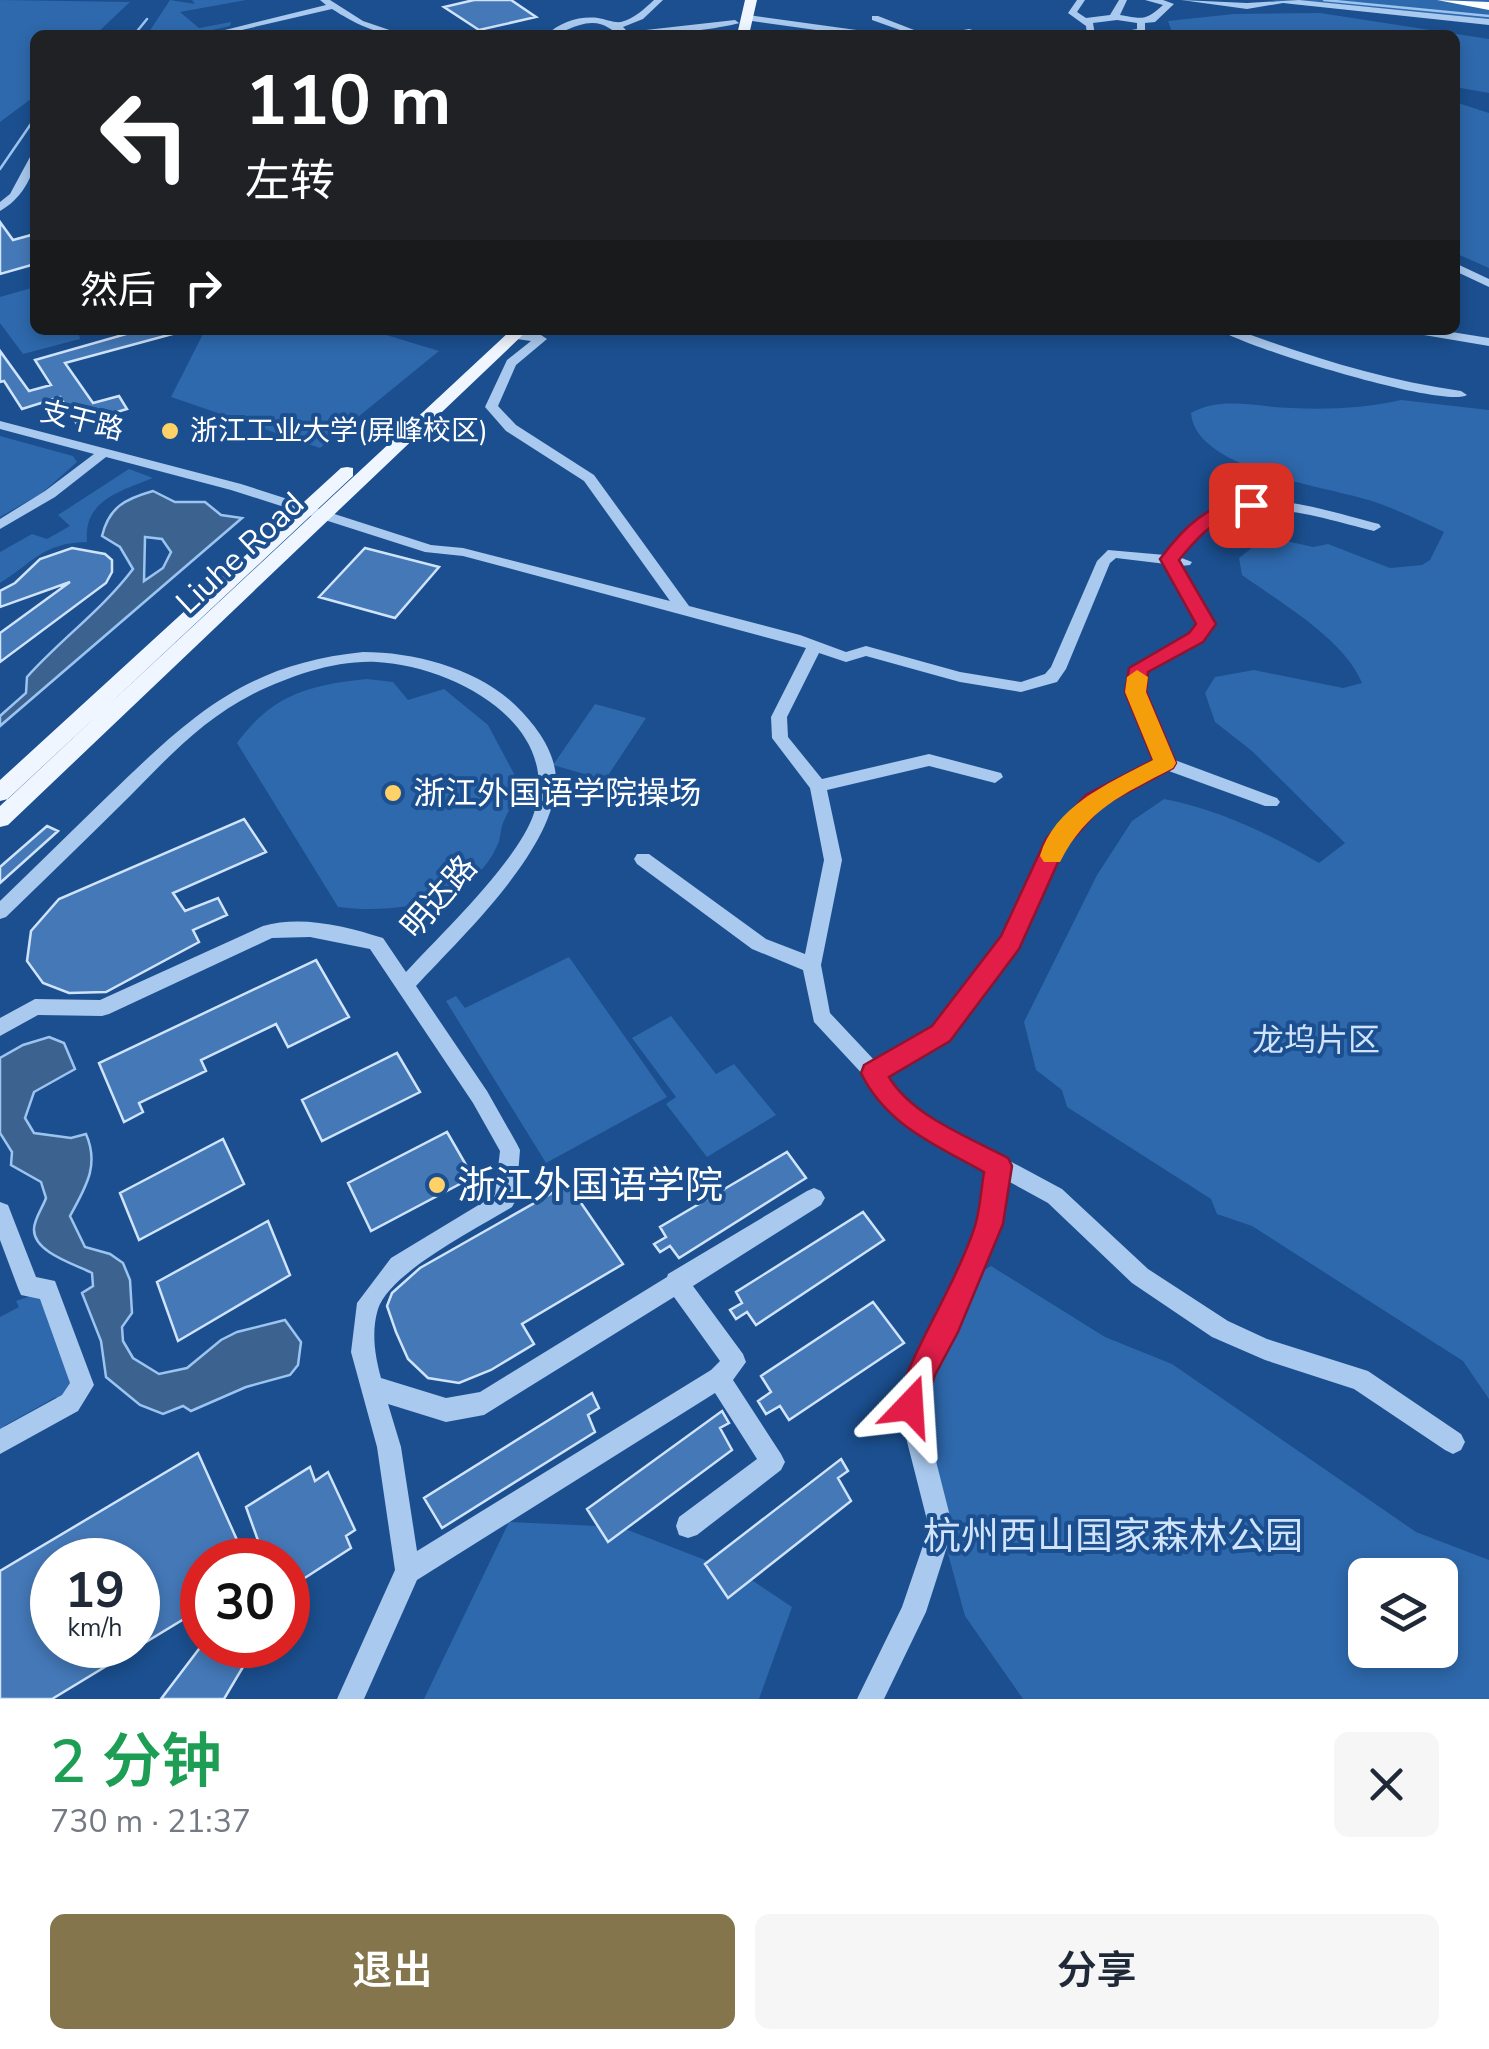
<!DOCTYPE html>
<html lang="zh">
<meta charset="utf-8">
<style>
:root{--surface:#fff;--page:#f6f6f7;--text:#1f2937;--muted:#747a83;--accent:#84754c}
body{margin:0;font-family:"Nunito Sans","Noto Sans SC",sans-serif;background:var(--page);color:var(--text);height:100vh;display:flex;flex-direction:column;font-size:38px;white-space:nowrap}
*{box-sizing:border-box;margin:0}
p{font-size:32px;color:var(--muted)}
.icon{flex:none;width:55px;height:55px;fill:none;stroke:currentColor;stroke-width:2;stroke-linecap:round;stroke-linejoin:round}
.map{position:relative;height:1699px;overflow:hidden}
.side{display:flex;flex-direction:column;background:var(--surface);flex:1}
.side>*{flex:none}
.hud{position:absolute;left:30px;top:30px;width:1430px;height:305px;border-radius:15px;box-shadow:0 5px 15px #0003;background:#202124;color:#fff;overflow:hidden}
.fabs{position:absolute;left:1348px;top:1558px;display:grid;gap:20px}
.fabs a{display:grid;place-items:center;width:110px;height:110px;border-radius:15px;background:var(--surface);box-shadow:0 5px 15px #0003;font-size:50px}
.speed{position:absolute;left:30px;top:1538px;display:flex;gap:20px;font-size:50px;font-weight:700;text-align:center}
.speed>*{display:grid;place-content:center;width:130px;height:130px;border-radius:50%;background:var(--surface);box-shadow:0 5px 15px #0003;line-height:1}
.speed small{font-size:25px;font-weight:400}
.speed .limit{border:15px solid #d22;background:#fff;color:#111}
.pin{position:absolute;display:grid;place-items:center;width:85px;height:85px;color:#fff;margin:-42px;border-radius:20px;box-shadow:0 5px 15px #0006}
.me{position:absolute;width:110px;margin:-55px;rotate:20deg;stroke-linejoin:round;filter:drop-shadow(0 0 8px #0008)}
.turn{display:flex;align-items:center;gap:35px;height:210px;padding:0 50px;font-size:45px}
.turn .icon{width:130px;height:130px;stroke-width:2.5}
.turn b{display:block;font-size:70px;line-height:85px}
.then{display:flex;align-items:center;height:95px;padding:0 50px;background:#0003;gap:20px;font-size:38px}
.round{display:grid;place-items:center;flex:none;width:105px;height:105px;border-radius:15px;background:var(--page)}
.summary{display:flex;align-items:center;justify-content:space-between;height:170px;padding:0 50px}
h1{font-size:60px;font-weight:600;line-height:75px;color:#1e9e55}
.button{display:flex;gap:20px;margin-top:auto;padding:20px 50px}
.button a{flex:1;height:115px;border-radius:15px;background:var(--accent);color:#fff;font-size:40px;font-weight:600;line-height:115px;text-align:center}
.button a+a{background:var(--page);color:var(--text)}
.map>svg:first-child{display:block}
</style>
<div class="map">
<svg width="1489" height="1699" viewBox="0 0 1489 1699">
<rect width="100%" height="100%" fill="#1b4f8f"/>
<!-- green -->
<path fill="#2e69ad" fill-rule="evenodd" d="M0,0L130,2L95,35H35V96L0,122Z
M170,0L195,4L192,0H246L180,12L199,28L231,22L230,26L190,35H147Z
M1271,0H1489V23L1292,4Z
M1320,13L1489,39V93L1455,87V35H1173L1168,21L1234,14Z
M1455,102L1489,113V268L1455,253Z
M35,287V330H78L80,339L23,354L0,323V297Z
M205,330H370L439,351L320,448L171,397Z
M1401,400L1489,410V1399L1463,1361L1252,1226L1217,1214L1211,1199L1067,1107L1062,1090L1036,1070L1024,1022L1097,875L1132,821L1164,799C1221,810 1269,834 1319,863L1345,843L1252,751L1215,722L1205,693L1215,677L1254,670L1343,688L1362,683C1344,639 1281,603 1242,575L1239,558L1258,543L1282,540L1313,547L1328,544L1390,568L1422,565L1430,560L1444,532C1421,521 1396,509 1372,501C1326,486 1195,470 1191,413C1221,396 1257,407 1291,408C1328,410 1365,408 1401,400Z
M0,436L73,456L77,462L42,493L0,517Z
M129,469L153,478C121,491 83,500 87,542C42,543 34,562 0,583V552L32,534L47,539L70,526L58,515Z
M367,679L393,682L408,700L444,689L488,725L521,787C515,799 508,811 503,823C500,830 501,839 497,846C471,905 394,914 338,907L237,743C272,695 308,685 367,679Z
M595,704L646,718L605,780L553,765Z
M569,957L667,1097L546,1163L446,1001L456,996L465,1008Z
M671,1016L716,1074L734,1064L776,1115L707,1157L666,1104L676,1097L632,1038Z
M991,1266L1105,1337L1172,1364L1416,1532L1489,1560V1699H1023L965,1616L908,1407L934,1345L947,1293ZM1365,1575H1440V1650H1365Z
M40,1293L75,1381L58,1403L56,1397L4,1426L6,1432L0,1435V1317L19,1307L16,1301Z
M509,1522L620,1527L744,1575L792,1607L759,1699H424Z"/>
<!-- water -->
<path fill="#3c6290" stroke="#9cc4f0" stroke-width="2.5" fill-rule="evenodd" d="M153,491L175,502H205L221,515L242,518L0,726V716L26,693L27,677C61,639 102,610 133,569L120,547L102,536C109,507 125,499 153,491ZM145,537L162,539L171,552L163,568L144,581Z
M49,1037L64,1043L75,1069L34,1092L25,1118L34,1133L71,1138L86,1134C100,1166 85,1188 70,1216L85,1247L110,1254L123,1263L130,1280L132,1313L122,1327L123,1341L133,1358L159,1374L187,1368L221,1340L237,1332L285,1320L301,1342L298,1365L290,1375L246,1387L191,1411L183,1406L163,1414L140,1405L106,1377L101,1341L82,1293L93,1286L92,1273C74,1264 33,1252 34,1229C34,1219 43,1207 46,1198L41,1182L11,1165L12,1152L0,1133V1058L23,1045Z"/>
<g fill="none" stroke-linecap="round" stroke-linejoin="round">
<!-- stream -->
<path stroke="#9cc4f0" stroke-width="2.5" d="M1324,0L1489,16
M134,35L147,19
M0,169L35,118"/>
</g>
<!-- building -->
<path fill="#4478b7" stroke="#cfe3fa" stroke-width="2.5" fill-rule="evenodd" d="M474,0H511L536,17L479,30L444,7Z
M0,222L13,240L35,234V264L0,274Z
M140,330L176,333L65,363L93,403L119,396L127,409L77,424L60,397L22,409L4,381L0,382V351L29,391L51,385L35,360Z
M72,548L105,554L112,560V572L106,583L0,662V633L70,582L0,607V591L15,583L40,559Z
M365,548L439,567L395,618L319,597Z
M244,819L266,852L173,893L185,911L218,898L227,915L193,930L199,942L106,992L69,993L43,983L27,961L31,931L59,899Z
M47,826L58,831L0,883V867Z
M316,960L349,1017L288,1047L276,1024L201,1060L206,1071L139,1103L143,1112L124,1122L99,1063Z
M397,1053L420,1092L322,1141L302,1100Z
M447,1132L473,1177L371,1231L348,1183Z
M223,1139L244,1184L139,1240L120,1193Z
M787,1152L806,1178L679,1258L670,1246L660,1252L654,1244L666,1237L660,1227Z
M568,1184L623,1264L522,1324L534,1344L491,1370L459,1383L428,1378L408,1359L396,1332L387,1306L392,1293L420,1268Z
M863,1212L884,1240L756,1325L747,1312L736,1319L730,1310L742,1303L736,1292Z
M268,1221L290,1275L178,1341L157,1282Z
M873,1302L904,1343L789,1420L780,1406L766,1414L758,1401L771,1392L761,1376Z
M592,1393L599,1408L588,1415L595,1432L442,1528L424,1498Z
M722,1411L729,1423L720,1428L732,1450L608,1542L587,1509Z
M198,1453L246,1560H202V1608L52,1699H0V1571ZM52,1560H138V1645H52Z
M841,1459L848,1471L838,1478L851,1501L728,1598L705,1564Z
M310,1467L315,1481L328,1472L355,1530L346,1536L351,1548L297,1583L292,1573L288,1575V1560H265L246,1507Z
M202,1645H256L224,1699H161Z"/>
<g fill="none" stroke-linecap="round" stroke-linejoin="round">
<!-- minor -->
<path fill="#a9c9ee" fill-rule="evenodd" d="M320,0H330L363,21L404,35C377,35 354,23 332,9L220,35H205L326,5Z
M654,0H663L643,19L623,27L628,32L735,20L739,23C726,28 633,40 621,35C610,30 606,23 592,23C575,23 562,35 547,35C560,22 579,16 598,18C605,19 614,23 621,22C634,19 644,9 654,0Z
M1077,0H1085L1077,12L1086,18L1110,15L1119,0H1127L1120,15C1142,19 1146,21 1163,5L1145,0H1163L1174,4L1155,22L1145,23V30L1151,35H1104L1137,29V23L1117,20L1093,23L1095,35H1087L1086,26L1068,13Z
M1181,0L1247,3L1299,0L1489,19V25L1283,3L1247,9Z
M748,15L871,32L875,35H852L745,20Z
M872,16H878L927,35H914L872,20Z
M969,29L990,35H947L948,33Z
M35,154C35,177 20,200 0,211V202L10,194L30,157Z
M1455,263L1489,279V287L1455,271Z
M1220,330H1237C1311,357 1383,380 1461,391L1467,395C1444,409 1247,348 1220,330Z
M1412,330H1439L1489,338V346L1418,334Z
M514,331L541,335L547,339L516,365L498,406L516,425L594,475L689,606L800,635L846,652L866,646L960,672L1021,682L1045,674L1051,667L1097,561L1108,550L1165,555C1173,545 1180,533 1190,524C1240,479 1323,510 1379,524L1381,527L1374,531C1322,519 1254,492 1205,526C1194,534 1187,546 1179,557L1192,562L1190,565L1181,566L1215,625L1201,641L1146,671L1143,692L1172,759L1277,798L1280,802L1277,806H1265L1166,770L1100,804L1062,849L1017,947L948,1040L886,1076L894,1091L926,1116L1062,1189L1148,1269L1228,1321L1267,1339L1368,1371L1461,1434L1465,1442L1461,1450L1453,1454L1445,1450L1354,1389L1265,1360L1212,1337L1132,1283L1048,1203L1006,1180L1000,1224L956,1330L932,1373L922,1406L953,1528L926,1612L884,1699H857L902,1607L929,1528L898,1406L914,1361L940,1315L978,1224L987,1170L912,1128L880,1103L867,1079L814,1022L803,970L752,949L637,864L634,859L637,854H649L766,939L805,954L824,860L810,788L772,738L771,717L806,648L463,556L425,552L231,490L106,457L55,497L0,529V519L45,491L94,454L0,429V421L241,484L431,545L463,548L670,601L584,481L506,431L485,407L507,360L531,341L510,338L508,335ZM1116,558L1166,564L1199,624L1191,633L1131,668L1127,692L1156,761L1088,796L1049,840L1003,938L934,1028L876,1062L830,1013L821,965L842,860L827,790L929,766L995,783L1003,777L1001,773L929,754L822,779L788,737L787,717L819,653L846,662L866,656L960,682L1021,692L1057,682L1066,669L1110,563Z
M363,652C414,652 475,668 513,703C534,723 556,750 556,781C555,850 461,937 416,986L487,1091L517,1144L520,1150L516,1200L512,1207C478,1228 390,1272 378,1309C371,1332 375,1356 381,1378L446,1398L480,1392L667,1277L668,1274L807,1191L814,1188L821,1191L825,1198L821,1205L693,1286L743,1354L746,1362L733,1380L781,1454L785,1462L781,1470L697,1535L688,1538L679,1535L676,1526L679,1517L757,1459L715,1393L417,1580L364,1699H337L395,1570L377,1447L351,1352L357,1303L391,1258L495,1195L500,1151L473,1103L370,949L310,937L272,938L109,1014L102,1016L38,1015L0,1036V1018L35,999L100,1000L263,926C301,915 345,926 383,938L406,972C441,934 519,860 534,813C563,723 452,666 377,662C335,660 290,676 253,694C205,718 168,757 131,795C90,836 48,876 6,917L0,919V901C37,865 73,830 110,794C191,716 245,664 363,652ZM674,1297L720,1361L711,1370L417,1551L401,1447L388,1404L446,1422L484,1415Z
M0,1202L8,1205L36,1277L55,1281L94,1385L78,1411L0,1454V1429L62,1395L70,1383L40,1299L21,1295L18,1288L0,1240Z"/>
<!-- major -->
<path fill="#f0f6ff" fill-rule="evenodd" d="M745,0H757L749,35H737Z
M511,330H528L8,825L0,827V806Z
M347,467L353,468V476L8,799L0,801V780L341,468Z"/>
<!-- highway -->
<path fill="#fff" fill-rule="evenodd" d="M1437,0L1489,2V10Z"/>
</g>
<!-- route -->
<path fill="#e11d48" stroke="#92132f" stroke-width="2.5" d="M1251,500L1260,505L1258,509C1217,517 1205,528 1179,560L1216,624L1203,642L1148,672L1146,692L1176,763L1173,768L1102,806L1064,849L1019,949L950,1041L889,1077C912,1116 969,1137 1008,1158L1012,1166L1003,1224L958,1332L935,1375L921,1416L910,1421L900,1416L895,1406C915,1343 954,1289 975,1226C980,1210 981,1190 984,1172C936,1145 886,1125 861,1073L864,1065L932,1026L1001,936L1046,839L1086,795L1153,760L1125,692L1129,668L1189,633L1196,624L1160,559C1183,528 1210,500 1251,500Z"/>
<!-- slow -->
<path fill="#f59e0b" d="M1137,670L1148,677L1146,692L1176,763L1173,768C1122,795 1087,809 1060,862H1044L1040,856C1054,806 1111,782 1153,760L1125,692L1127,677Z"/>
<!-- markers -->
<g fill="#ffd166" stroke="#1b4f8f" stroke-width="4">
<circle cx="170" cy="431" r="10"/>
<circle cx="393" cy="793" r="10"/>
<circle cx="437" cy="1185" r="10"/>
</g>
<g text-anchor="middle" dominant-baseline="central" stroke-width="8" stroke-linejoin="round" paint-order="stroke">
<!-- far-street labels -->
<g font-size="28" fill="#fff" stroke="#1b4f8f">
<text transform="translate(82 421) rotate(14)">支干路</text>
</g>
<!-- far-poi labels -->
<g font-size="28" fill="#fff" stroke="#1b4f8f" text-anchor="start">
<text x="190" y="431">浙江工业大学(屏峰校区)</text>
</g>
<!-- street labels -->
<g font-size="32" fill="#fff" stroke="#1b4f8f">
<text transform="translate(240 553) rotate(-43)">Liuhe Road</text>
<text transform="translate(439 897) rotate(-49)">明达路</text>
</g>
<!-- poi labels -->
<g font-size="32" fill="#fff" stroke="#1b4f8f" text-anchor="start">
<text x="413" y="793">浙江外国语学院操场</text>
</g>
<!-- park labels -->
<g font-size="32" fill="#cfe3fa" stroke="#1b4f8f">
<text x="1316" y="1040">龙坞片区</text>
</g>
<!-- near-poi labels -->
<g font-size="38" fill="#fff" stroke="#1b4f8f" text-anchor="start">
<text x="457" y="1185">浙江外国语学院</text>
</g>
<!-- near-park labels -->
<g font-size="38" fill="#cfe3fa" stroke="#1b4f8f">
<text x="1113" y="1536">杭州西山国家森林公园</text>
</g>
</g>
</svg>
<div class="fabs">
<a><svg class="icon" aria-label="layers" viewBox="0 0 24 24"><path d="M12 4l9 5-9 5-9-5zM3 14l9 5 9-5"/></svg></a>
</div>
<div class="speed"><div>19<small>km/h</small></div><div class="limit">30</div></div>
<div class="pin" style="left:1251px;top:505px;background:#d93025"><svg class="icon" aria-label="arrive" viewBox="0 0 24 24"><path d="M6 21V4h12l-3 4 3 4H6"/></svg></div>
<svg class="me" style="left:910px;top:1406px" viewBox="-20 -20 40 40"><path d="M0-17L14 15 0 8-14 15z" fill="#e11d48" stroke="#fff" stroke-width="4"/></svg>
<div class="hud">
<div class="turn"><svg class="icon" aria-label="left" viewBox="0 0 24 24"><path d="M17 20v-9H6M10 6l-5 5 5 5"/></svg><div><b>110 m</b>左转</div></div>
<div class="then">然后<svg class="icon" aria-label="right" viewBox="0 0 24 24"><path d="M7 20v-9h11M14 6l5 5-5 5"/></svg></div>
</div>
</div>
<section class="side">
<div class="summary"><div><h1>2 分钟</h1><p>730 m · 21:37</p></div><a class="round"><svg class="icon" aria-label="close" viewBox="0 0 24 24"><path d="M6 6l12 12M18 6L6 18"/></svg></a></div>
<div class="button"><a>退出</a><a>分享</a></div>
</section>
